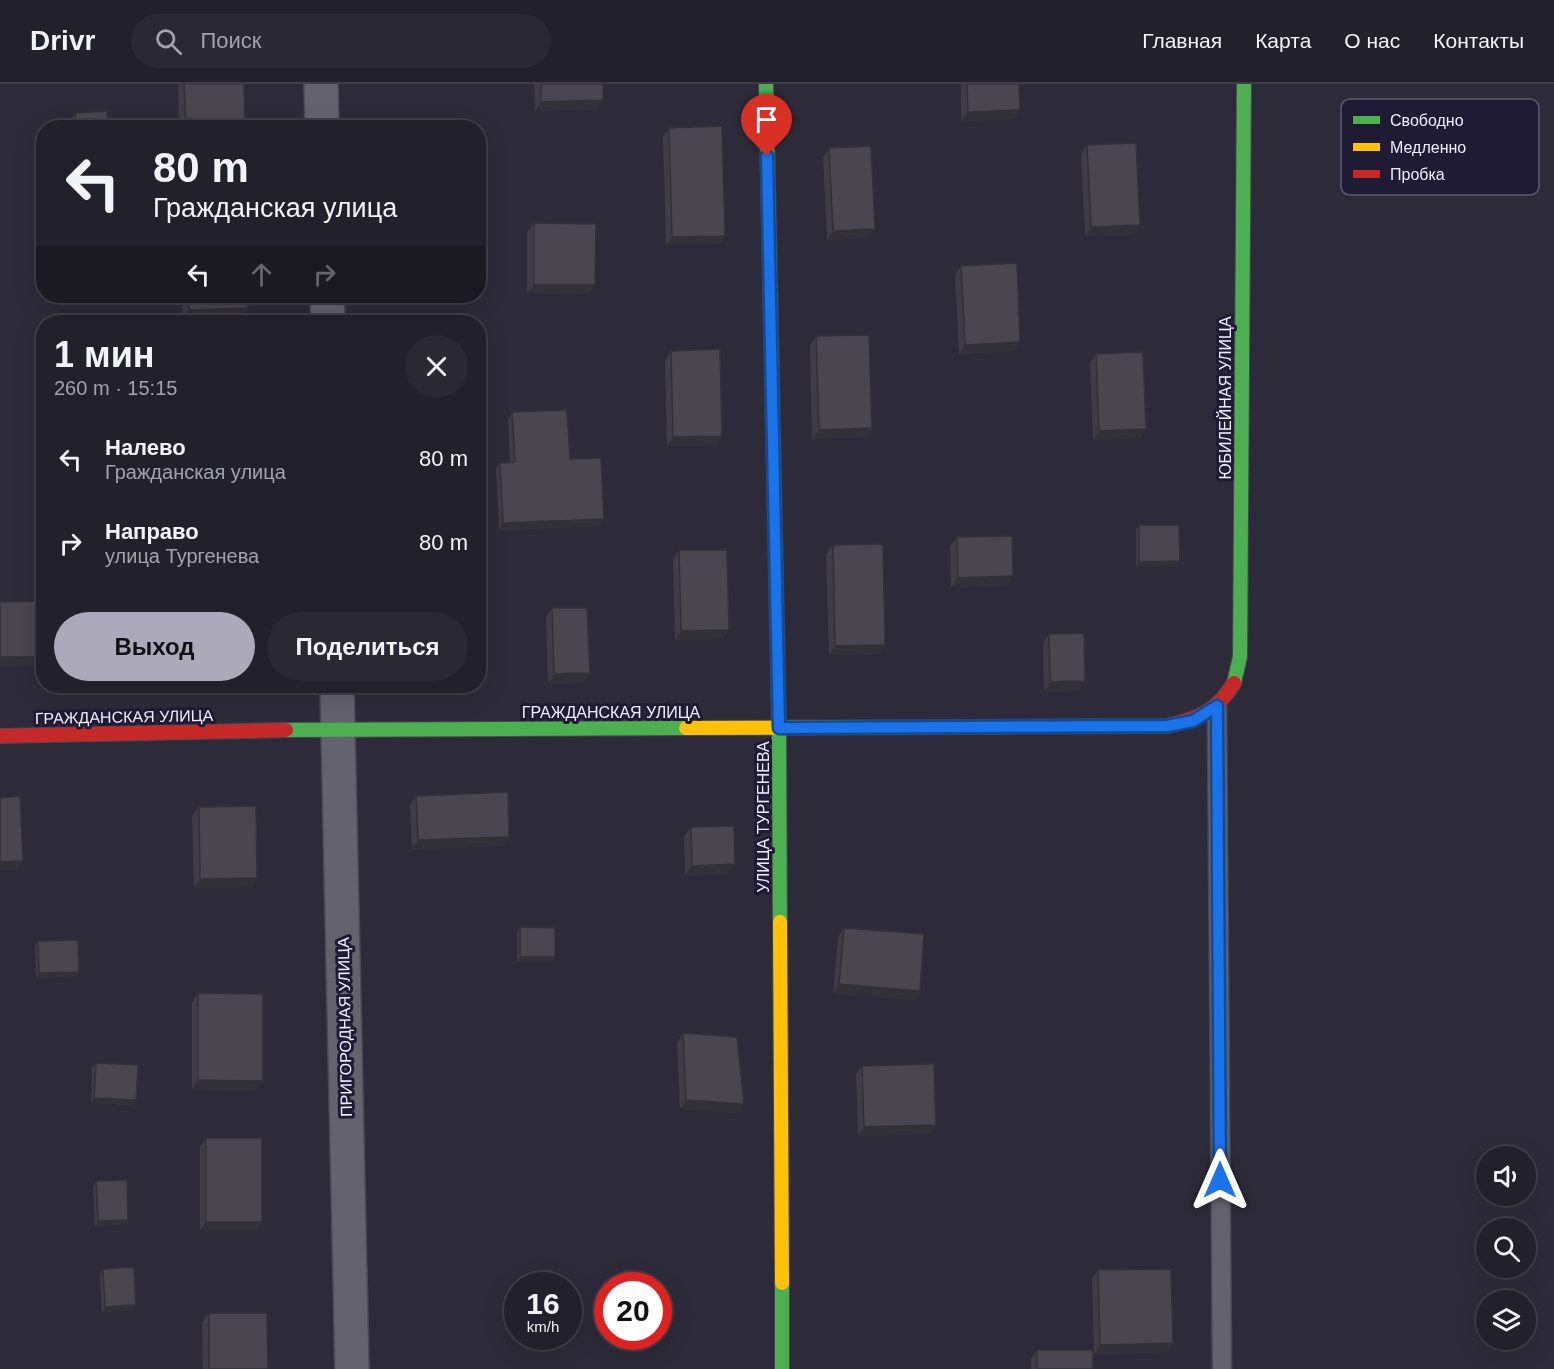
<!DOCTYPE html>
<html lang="ru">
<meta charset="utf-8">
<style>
:root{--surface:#22202b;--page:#2a2833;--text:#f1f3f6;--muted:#a2a3a9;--line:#3f3e47;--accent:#aba9ba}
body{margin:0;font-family:Arial,sans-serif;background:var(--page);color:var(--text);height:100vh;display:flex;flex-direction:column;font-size:22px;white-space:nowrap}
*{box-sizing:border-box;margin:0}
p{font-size:20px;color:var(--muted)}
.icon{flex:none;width:33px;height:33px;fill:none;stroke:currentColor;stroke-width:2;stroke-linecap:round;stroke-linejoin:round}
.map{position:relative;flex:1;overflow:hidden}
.side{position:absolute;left:36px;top:231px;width:450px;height:378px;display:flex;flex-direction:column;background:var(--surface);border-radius:24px;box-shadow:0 6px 24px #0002,0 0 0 2px var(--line)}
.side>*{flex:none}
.top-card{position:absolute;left:36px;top:36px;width:450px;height:183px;border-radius:24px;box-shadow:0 6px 24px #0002,0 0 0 2px var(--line);background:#22202b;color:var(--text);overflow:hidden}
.controls{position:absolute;left:1476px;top:1062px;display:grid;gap:12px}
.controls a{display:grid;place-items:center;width:60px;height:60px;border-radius:50%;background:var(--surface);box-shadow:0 6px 24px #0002,0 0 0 2px var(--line);font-size:30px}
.speed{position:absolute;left:504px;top:1188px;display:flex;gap:12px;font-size:30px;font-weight:700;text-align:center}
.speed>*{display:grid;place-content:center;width:78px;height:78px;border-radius:50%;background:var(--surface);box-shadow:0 6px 24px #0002,0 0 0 2px var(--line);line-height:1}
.speed small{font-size:15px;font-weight:400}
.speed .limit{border:9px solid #d22;background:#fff;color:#111}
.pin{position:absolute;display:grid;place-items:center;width:51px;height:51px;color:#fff;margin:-62px -26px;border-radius:50% 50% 50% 0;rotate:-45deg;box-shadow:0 0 6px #0007}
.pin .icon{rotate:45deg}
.me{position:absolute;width:66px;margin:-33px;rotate:0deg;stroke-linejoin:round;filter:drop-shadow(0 0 4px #0008)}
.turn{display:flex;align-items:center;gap:21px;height:126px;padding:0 18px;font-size:27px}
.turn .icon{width:78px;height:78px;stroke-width:2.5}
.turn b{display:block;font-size:42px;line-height:51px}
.lanes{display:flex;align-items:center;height:57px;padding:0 18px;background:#0003;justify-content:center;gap:30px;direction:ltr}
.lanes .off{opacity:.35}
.round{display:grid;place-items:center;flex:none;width:63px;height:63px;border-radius:32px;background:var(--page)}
.headline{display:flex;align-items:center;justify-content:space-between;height:102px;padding:0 18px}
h1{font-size:36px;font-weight:700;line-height:45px}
.primary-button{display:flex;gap:12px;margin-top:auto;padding:12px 18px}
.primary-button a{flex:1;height:69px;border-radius:36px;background:var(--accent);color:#111;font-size:24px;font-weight:700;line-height:69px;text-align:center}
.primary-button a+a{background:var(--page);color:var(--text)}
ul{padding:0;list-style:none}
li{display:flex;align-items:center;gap:18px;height:84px;padding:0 18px}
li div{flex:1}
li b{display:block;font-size:22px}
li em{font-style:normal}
header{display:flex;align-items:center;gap:36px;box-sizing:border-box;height:84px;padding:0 30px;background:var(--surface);border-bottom:2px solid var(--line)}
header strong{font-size:28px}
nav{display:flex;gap:33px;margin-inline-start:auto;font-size:21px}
.search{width:420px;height:54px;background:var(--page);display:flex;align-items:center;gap:15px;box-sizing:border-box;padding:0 21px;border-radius:33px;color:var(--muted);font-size:22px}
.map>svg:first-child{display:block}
</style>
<header>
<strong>Drivr</strong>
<div class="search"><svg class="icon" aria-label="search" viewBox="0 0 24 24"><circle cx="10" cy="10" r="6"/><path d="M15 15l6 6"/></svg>Поиск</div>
<nav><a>Главная</a><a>Карта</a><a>О нас</a><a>Контакты</a></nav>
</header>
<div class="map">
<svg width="1554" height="1285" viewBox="0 0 1554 1285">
<rect width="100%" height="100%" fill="#2d2b39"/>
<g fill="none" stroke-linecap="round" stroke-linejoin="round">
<!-- lane casing -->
<g stroke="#4a4855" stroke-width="21">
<path id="lane" d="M1217,623L1222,1285"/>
</g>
<!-- street casing -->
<g stroke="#4a4855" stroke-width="36">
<path id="street" d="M321,0L322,44
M327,212L328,238
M337,602L352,1285"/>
</g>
<!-- fast casing -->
<g stroke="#4a4855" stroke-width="16">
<path id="fast" d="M766,0L779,644L780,838
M1234,599L1240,573L1244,0
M286,646L686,644
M782,1199V1285"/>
</g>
<!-- slow casing -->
<g stroke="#4a4855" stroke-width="16">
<path id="slow" d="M686,644L962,643
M780,838L782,1199"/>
</g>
<!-- jam casing -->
<g stroke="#4a4855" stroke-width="16">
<path id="jam" d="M962,643L1167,642C1199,635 1217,627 1234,599
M0,652L286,646"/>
</g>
<!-- lane -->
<use href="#lane" stroke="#63626d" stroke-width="18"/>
<!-- street -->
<use href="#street" stroke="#63626d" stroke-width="33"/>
<!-- fast -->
<use href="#fast" stroke="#4caf50" stroke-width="14"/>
<!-- slow -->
<use href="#slow" stroke="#ffc107" stroke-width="14"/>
<!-- jam -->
<use href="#jam" stroke="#c62828" stroke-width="14"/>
</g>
<!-- wall -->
<path fill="#3f3c45" d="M178,0H244L245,44H179Z
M534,0H603V16L597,25L535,27Z
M961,0H1019L1014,35L961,37Z
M75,29L108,44H72V33Z
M669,44L725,152L718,161H666L663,53Z
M1087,61L1134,150L1085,152L1081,70Z
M829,64L868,154L827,156L823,73Z
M534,139L589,210L527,209V148Z
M961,182L1020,258L1014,267L959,270L955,191Z
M182,212H248V224L242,233L183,235Z
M816,252L872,344L866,353L812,355L810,261Z
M671,267L716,361L667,362L665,276Z
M1096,270L1146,345L1140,354L1093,356L1090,279Z
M512,328L570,375L599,442L499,446L496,385L500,379L510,378L508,335Z
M1139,441L1177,482L1136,483V445Z
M957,453L1013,492L1007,501L951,503L950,462Z
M833,461L879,570L829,571L826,470Z
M679,466L723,555L675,556L673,475Z
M552,524L590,589L583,598L548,599L546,533Z
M1049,550L1079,606L1044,607L1043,559Z
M416,712L503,762L412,765L410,721Z
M199,723L257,794L251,803L194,804L192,732Z
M691,743L728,789L685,791L684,752Z
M520,843L555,873L551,877H517V848Z
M844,844L920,907L914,916L833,909L838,853Z
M38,857L79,888L76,892L36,894L35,862Z
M198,909L256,1006L192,1005V918Z
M683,949L744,1020L737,1029L680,1025L677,958Z
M96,979L136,1016L133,1021L91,1019L92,983Z
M862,982L936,1041L930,1050L858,1052L856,990Z
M206,1054L256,1147H200V1063Z
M96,1097L125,1140L95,1142L93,1102Z
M103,1185L133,1226L102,1228L100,1190Z
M1098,1186L1167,1268L1094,1270L1092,1195Z
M209,1229L268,1285H203L202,1238Z
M1037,1266L1093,1285H1031V1275Z"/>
<!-- shaded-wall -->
<path fill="#333138" d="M603,16L597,25L535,27L541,18Z
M1020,26L1014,35L961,37L968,28Z
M1140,141L1134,150L1085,152L1091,143Z
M875,145L868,154L827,156L833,147Z
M725,152L718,161H666L672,153Z
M534,201H595L589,210L527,209Z
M248,224L242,233L183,235L189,226Z
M1020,258L1014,267L959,270L965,261Z
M872,344L866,353L812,355L819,346Z
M1146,345L1140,354L1093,356L1099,347Z
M722,352L716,361L667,362L673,353Z
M604,435L599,442L499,446L503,439Z
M1180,477L1177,482L1136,483L1139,478Z
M1013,492L1007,501L951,503L958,494Z
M729,546L723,555L675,556L681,547Z
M885,561L879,570L829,571L835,562Z
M0,573H39L33,582H0Z
M590,589L583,598L548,599L554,590Z
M1085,597L1079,606L1044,607L1050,598Z
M509,753L503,762L412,765L418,756Z
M23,777L17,786H0V778Z
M735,780L728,789L685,791L692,782Z
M257,794L251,803L194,804L200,795Z
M520,873H555L551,877H517Z
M79,888L76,892L36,894L39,889Z
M839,900L920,907L914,916L833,909Z
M198,996L263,997L256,1006L192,1005Z
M94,1014L136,1016L133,1021L91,1019Z
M686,1016L744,1020L737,1029L680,1025Z
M936,1041L930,1050L858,1052L864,1043Z
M128,1136L125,1140L95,1142L98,1137Z
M206,1138H262L256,1147H200Z
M136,1221L133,1226L102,1228L105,1223Z
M1173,1259L1167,1268L1094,1270L1100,1261Z"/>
<!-- building -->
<path fill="#494650" stroke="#333138" stroke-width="1.5" d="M184,0H244L245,43L186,44Z
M541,0H603V16L541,18Z
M967,0H1019L1020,26L968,28Z
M107,27L108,44H76L75,29Z
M722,42L725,152L672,153L669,44Z
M1136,59L1140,141L1091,143L1087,61Z
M871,62L875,145L833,147L829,64Z
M534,139L596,140L595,201H534Z
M1017,179L1020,258L965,261L961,182Z
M189,212H248V224L189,226Z
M466,232V238H407V234Z
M869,251L872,344L819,346L816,252Z
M720,265L722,352L673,353L671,267Z
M1143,268L1146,345L1099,347L1096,270Z
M567,326L570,375L601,374L604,435L503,439L500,379L515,378L512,328Z
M1139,441H1179L1180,477L1139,478Z
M1012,452L1013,492L958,494L957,453Z
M883,460L885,561L835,562L833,461Z
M679,466H727L729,546L681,547Z
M38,517L39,573H0V518Z
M552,524H587L590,589L554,590Z
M1084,549L1085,597L1050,598L1049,550Z
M508,708L509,753L418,756L416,712Z
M20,712L23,777L0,778V714Z
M256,722L257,794L200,795L199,723Z
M734,742L735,780L692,782L691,743Z
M520,843L555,844V873H520Z
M844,844L924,850L920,907L839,900Z
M78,856L79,888L39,889L38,857Z
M198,909L263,910V997L198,996Z
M683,949L737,953L744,1020L686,1016Z
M96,979L138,981L136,1016L94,1014Z
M934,980L936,1041L864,1043L862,982Z
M206,1054H262V1138H206Z
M127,1096L128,1136L98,1137L96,1097Z
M134,1183L136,1221L105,1223L103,1185Z
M1171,1185L1173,1259L1100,1261L1098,1186Z
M209,1229H267L268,1285H209Z
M1037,1266H1093V1285H1037Z"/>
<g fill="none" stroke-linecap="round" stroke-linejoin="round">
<!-- route casing -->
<g stroke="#114b97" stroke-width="15">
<path id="route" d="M767,72L779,644L1167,642L1193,637L1217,622L1220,1096"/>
</g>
<!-- route -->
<use href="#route" stroke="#1a73e8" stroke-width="10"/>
</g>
<g text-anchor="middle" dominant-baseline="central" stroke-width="6" stroke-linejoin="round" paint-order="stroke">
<!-- street labels -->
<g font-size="16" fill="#efedff" stroke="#1f1b34">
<text transform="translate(1225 314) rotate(-90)">ЮБИЛЕЙНАЯ УЛИЦА</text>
<text x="611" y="628">ГРАЖДАНСКАЯ УЛИЦА</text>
<text transform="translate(124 633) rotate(-1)">ГРАЖДАНСКАЯ УЛИЦА</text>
<text transform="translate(763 733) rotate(-90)">УЛИЦА ТУРГЕНЕВА</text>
<text transform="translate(345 943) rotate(-91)">ПРИГОРОДНАЯ УЛИЦА</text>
</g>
</g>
<!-- legend -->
<rect x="1341" y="15" width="198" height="96" rx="9" fill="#1f1b34" stroke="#5d5a71" stroke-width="1.5"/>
<rect x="1353" y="32" width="27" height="8" fill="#4caf50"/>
<rect x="1353" y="59" width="27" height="8" fill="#ffc107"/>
<rect x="1353" y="86" width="27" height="8" fill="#c62828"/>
<g font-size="16" fill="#efedff">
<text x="1390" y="42">Свободно</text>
<text x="1390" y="69">Медленно</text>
<text x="1390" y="96">Пробка</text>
</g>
</svg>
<div class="controls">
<a><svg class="icon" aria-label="sound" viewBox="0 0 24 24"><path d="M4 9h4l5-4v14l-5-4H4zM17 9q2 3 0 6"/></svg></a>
<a><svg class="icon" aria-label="search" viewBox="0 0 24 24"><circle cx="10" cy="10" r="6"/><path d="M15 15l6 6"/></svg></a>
<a><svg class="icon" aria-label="layers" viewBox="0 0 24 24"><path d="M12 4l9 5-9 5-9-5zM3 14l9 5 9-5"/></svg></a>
</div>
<div class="speed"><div>16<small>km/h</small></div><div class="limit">20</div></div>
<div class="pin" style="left:767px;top:72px;background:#d93025"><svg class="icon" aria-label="arrive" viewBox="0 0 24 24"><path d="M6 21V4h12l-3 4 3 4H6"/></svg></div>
<svg class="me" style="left:1220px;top:1096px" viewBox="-20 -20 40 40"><path d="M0-17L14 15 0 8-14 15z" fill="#1a73e8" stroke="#fff" stroke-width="4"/></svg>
<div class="top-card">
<div class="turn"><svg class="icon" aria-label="left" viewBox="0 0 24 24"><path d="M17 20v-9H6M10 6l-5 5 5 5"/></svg><div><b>80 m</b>Гражданская улица</div></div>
<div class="lanes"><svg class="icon" aria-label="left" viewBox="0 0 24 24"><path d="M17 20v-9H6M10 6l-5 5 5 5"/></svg><svg class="icon off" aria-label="ahead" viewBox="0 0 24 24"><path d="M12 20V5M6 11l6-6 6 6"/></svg><svg class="icon off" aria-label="right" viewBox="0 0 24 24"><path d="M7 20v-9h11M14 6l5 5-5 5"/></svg></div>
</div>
<section class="side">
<div class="headline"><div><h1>1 мин</h1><p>260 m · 15:15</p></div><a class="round"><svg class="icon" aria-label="close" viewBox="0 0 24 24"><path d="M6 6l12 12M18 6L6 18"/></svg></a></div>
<ul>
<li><svg class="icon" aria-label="left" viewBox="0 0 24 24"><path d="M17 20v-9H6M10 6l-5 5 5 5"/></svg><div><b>Налево</b><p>Гражданская улица</p></div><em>80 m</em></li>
<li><svg class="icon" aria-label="right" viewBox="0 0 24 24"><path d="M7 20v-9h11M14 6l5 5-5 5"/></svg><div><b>Направо</b><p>улица Тургенева</p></div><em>80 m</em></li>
</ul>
<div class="primary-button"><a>Выход</a><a>Поделиться</a></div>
</section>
</div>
